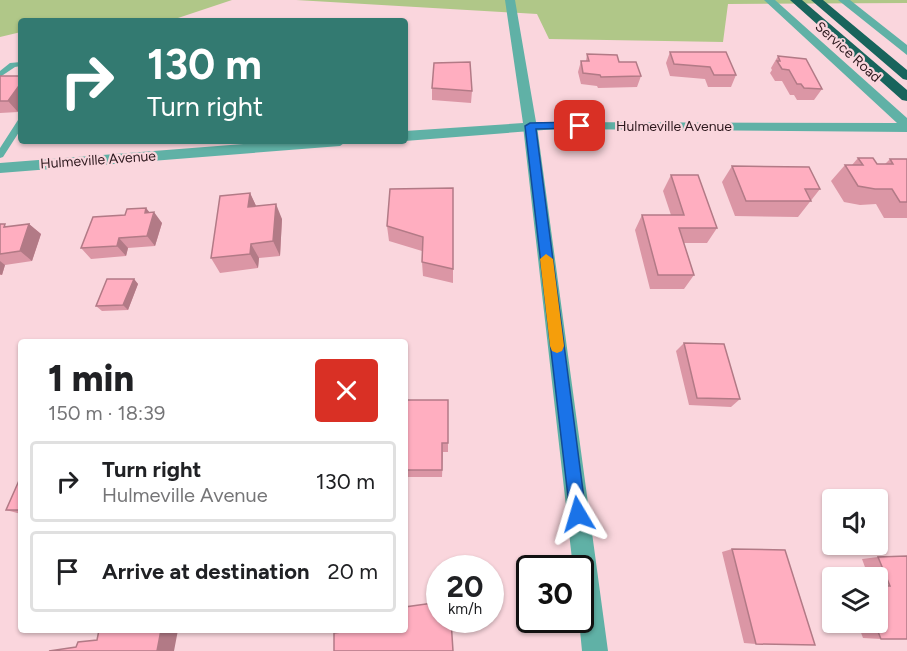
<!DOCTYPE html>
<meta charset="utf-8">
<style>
:root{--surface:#fff;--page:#f6f6f6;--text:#202124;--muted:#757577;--line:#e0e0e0}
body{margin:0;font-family:Figtree,sans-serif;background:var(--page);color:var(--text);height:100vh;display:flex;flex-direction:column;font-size:22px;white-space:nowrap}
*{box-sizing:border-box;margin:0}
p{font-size:20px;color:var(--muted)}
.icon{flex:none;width:33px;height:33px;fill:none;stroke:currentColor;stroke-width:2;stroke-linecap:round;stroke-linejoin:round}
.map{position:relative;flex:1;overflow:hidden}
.panel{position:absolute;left:18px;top:339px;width:390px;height:294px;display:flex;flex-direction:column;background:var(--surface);border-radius:6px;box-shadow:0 2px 4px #0004}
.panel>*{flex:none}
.banner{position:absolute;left:18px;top:18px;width:390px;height:126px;border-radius:6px;box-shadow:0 2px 4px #0004;background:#337a71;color:#fff;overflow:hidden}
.tools{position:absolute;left:822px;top:489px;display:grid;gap:12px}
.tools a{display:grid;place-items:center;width:66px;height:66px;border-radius:6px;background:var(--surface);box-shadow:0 2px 4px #0004;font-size:30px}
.speed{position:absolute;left:426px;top:555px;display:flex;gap:12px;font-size:30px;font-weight:700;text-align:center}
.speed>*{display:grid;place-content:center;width:78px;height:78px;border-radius:50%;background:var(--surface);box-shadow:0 2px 4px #0004;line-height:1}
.speed small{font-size:15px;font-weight:400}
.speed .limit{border:3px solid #111;border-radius:9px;background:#fff;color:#111}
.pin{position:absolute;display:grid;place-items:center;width:51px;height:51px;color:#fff;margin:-26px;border-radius:12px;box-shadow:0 3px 9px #0006}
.me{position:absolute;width:66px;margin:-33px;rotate:353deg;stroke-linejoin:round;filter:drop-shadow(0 0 4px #0008)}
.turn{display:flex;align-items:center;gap:21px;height:126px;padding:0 30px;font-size:27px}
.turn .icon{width:78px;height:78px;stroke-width:2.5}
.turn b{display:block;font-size:42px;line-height:51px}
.round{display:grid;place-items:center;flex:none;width:63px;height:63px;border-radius:6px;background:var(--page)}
.headline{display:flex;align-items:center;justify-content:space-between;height:102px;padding:0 30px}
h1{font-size:36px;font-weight:800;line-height:45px}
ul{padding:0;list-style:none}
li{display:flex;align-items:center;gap:18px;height:81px;margin:0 12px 9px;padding:0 18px;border:3px solid var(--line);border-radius:6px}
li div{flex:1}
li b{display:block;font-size:22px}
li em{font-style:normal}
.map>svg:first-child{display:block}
</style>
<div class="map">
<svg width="907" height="651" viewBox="0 0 907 651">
<rect width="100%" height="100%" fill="#fad6dd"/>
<!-- green -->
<path fill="#b0c788" d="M0,0H232L169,21H21V32L0,37Z
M296,0H907V3L728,4L723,42L549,39L537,14Z"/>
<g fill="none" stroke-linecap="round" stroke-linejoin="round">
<!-- service -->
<path fill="#60b1a6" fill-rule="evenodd" d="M21,62V66L15,67L0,77V71L10,63Z
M21,119V129L3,157L0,158V148L18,120Z"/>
<!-- minor -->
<path fill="#60b1a6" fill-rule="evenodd" d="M530,122L537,126L608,651H582L579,620L580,568H573L523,126Z"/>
<!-- tertiary -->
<path fill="#60b1a6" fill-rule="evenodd" d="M505,0H515L536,122L897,123L764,0H775L907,118V132L557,129L405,141V131L523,123Z
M838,0H850L907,45V55Z
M281,141H347L340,146L0,173V163Z"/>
<!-- motorway -->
<path fill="#18645c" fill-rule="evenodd" d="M790,0H802L907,90V101L902,100Z
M811,0H823L907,70V80L903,79Z"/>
</g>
<!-- wall -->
<path fill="#db96a5" d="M670,52L736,75L731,87H708L705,79L670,76L666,63Z
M587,54L619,62L641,76L637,87L598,88L597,86L581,84L578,72L581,61H586Z
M778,56L822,89L814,100H797L794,95H790L782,81H775L770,73L772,70L771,68Z
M0,76L18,112L0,113Z
M432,88L472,91L471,103L432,100Z
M858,158L877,164H885L890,159H907V218H884L876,204L860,205L844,202L831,181L845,165H852Z
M732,166L820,189L798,217L735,216L722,182Z
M671,175L717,228L707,243H684L694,275L684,289H650L635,230L642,215H671L663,191Z
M453,188V283L423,276L422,262V251L389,241L387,226Z
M250,193L256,206L282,219L280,256L259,258L258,268L220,273L211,258Z
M146,208L150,213L162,223L155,246L128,248L126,256L91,259L81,248L125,215Z
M0,224L9,227L29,224L41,234L32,261L5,265L2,275H0Z
M134,279L138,284L128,310L102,311L96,306Z
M684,343L740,399L731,407L689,405L676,351Z
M405,400H448V452H443L442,477H405Z
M21,476V514L6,510Z
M732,549L756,644L744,643L722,552Z
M907,556L881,639L863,638L857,622H878V578H869L862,559L878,557Z"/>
<!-- shaded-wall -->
<path fill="#b27a86" d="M21,83V108L18,112L8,101Z
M250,193L257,208L248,207Z
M276,204L282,219L280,256L273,241Z
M146,208L153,217L154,212L162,223L155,246L147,236L145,213Z
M29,224L41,234L32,261L20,251Z
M119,238L128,248L126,256L117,246Z
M251,244L259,258L258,268L250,254Z
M0,261L5,265L2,275L0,274Z
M134,279L138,284L128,310L123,305Z
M161,630H178L174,651H157Z"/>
<!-- building -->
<path fill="#ffaec0" stroke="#b27a86" stroke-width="1.5" d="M670,52H726L736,75H714L710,67L674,64Z
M587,54L617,55L619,62H636L641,76L601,77L600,75L583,73L581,61H589Z
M778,56L806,59L822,89L804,88L801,84H797L789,70L782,69L777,61H780Z
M470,62L472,91L432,88L434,63Z
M0,76H21V83L8,101H0Z
M858,158H873L877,164H893L890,159H907V202H900L892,189H875L858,186L845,165H863Z
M732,166L809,167L820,189H805L811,201H746Z
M671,175H698L717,228H679L694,275H658L642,215H684Z
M453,188V269L422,262L423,237L387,226L390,189Z
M250,193L248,207L276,204L273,241L251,244L250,254L211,258L220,196Z
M146,208L145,213L154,212L147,236L119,238L117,246L81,248L93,217L125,215L127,209Z
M0,224H5L4,227L29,224L20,251L0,254Z
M107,279H134L123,305L96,306Z
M684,343L724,344L740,399L697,398Z
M405,400H448V443H442V470H405Z
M21,476V510H6Z
M732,549L785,550L815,645L756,644Z
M907,556V639H881L874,622H878V586H890L878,557Z
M440,602V620H451L453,651H334V633L356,630H405V607Z
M99,630H161L157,651H49L76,647L78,642L97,640Z"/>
<!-- route -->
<path fill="#1a73e8" stroke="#114b97" stroke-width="1.5" d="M580,122L586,126L584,128L536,129L586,514L584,520L578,523L572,520L570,514L525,126L530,123Z"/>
<!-- slow -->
<path fill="#f59e0b" d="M546,254L553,259L564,346L562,351L557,353L552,351L550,346L540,259Z"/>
<g text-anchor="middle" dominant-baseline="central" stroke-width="4.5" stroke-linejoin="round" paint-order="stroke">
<!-- far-street labels -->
<g font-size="14" fill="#2b171c" stroke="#fad6dd">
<text transform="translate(848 52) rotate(42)">Service Road</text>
<text x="674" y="126">Hulmeville Avenue</text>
<text transform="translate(98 160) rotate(-4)">Hulmeville Avenue</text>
</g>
</g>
</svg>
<div class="tools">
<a><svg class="icon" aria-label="sound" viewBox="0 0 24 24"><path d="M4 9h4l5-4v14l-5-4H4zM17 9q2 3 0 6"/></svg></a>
<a><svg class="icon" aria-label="layers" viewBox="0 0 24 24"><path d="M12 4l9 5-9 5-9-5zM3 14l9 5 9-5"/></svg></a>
</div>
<div class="speed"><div>20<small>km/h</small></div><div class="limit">30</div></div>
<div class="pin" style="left:580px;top:126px;background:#d93025"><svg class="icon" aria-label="arrive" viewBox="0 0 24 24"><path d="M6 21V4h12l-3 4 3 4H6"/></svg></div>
<svg class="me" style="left:578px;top:514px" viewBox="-20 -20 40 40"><path d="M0-17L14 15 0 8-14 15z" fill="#1a73e8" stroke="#fff" stroke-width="4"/></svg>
<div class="banner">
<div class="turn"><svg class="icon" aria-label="right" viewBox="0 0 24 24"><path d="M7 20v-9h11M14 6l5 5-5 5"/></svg><div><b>130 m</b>Turn right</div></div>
</div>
<section class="panel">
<div class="headline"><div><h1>1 min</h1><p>150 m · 18:39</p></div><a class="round" style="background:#d93025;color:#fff"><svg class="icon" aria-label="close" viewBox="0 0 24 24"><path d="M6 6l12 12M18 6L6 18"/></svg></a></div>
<ul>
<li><svg class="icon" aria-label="right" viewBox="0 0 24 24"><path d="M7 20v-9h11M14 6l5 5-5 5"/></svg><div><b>Turn right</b><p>Hulmeville Avenue</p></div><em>130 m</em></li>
<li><svg class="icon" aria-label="arrive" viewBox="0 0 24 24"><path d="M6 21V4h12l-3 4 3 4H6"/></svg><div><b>Arrive at destination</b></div><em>20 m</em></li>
</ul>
</section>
</div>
